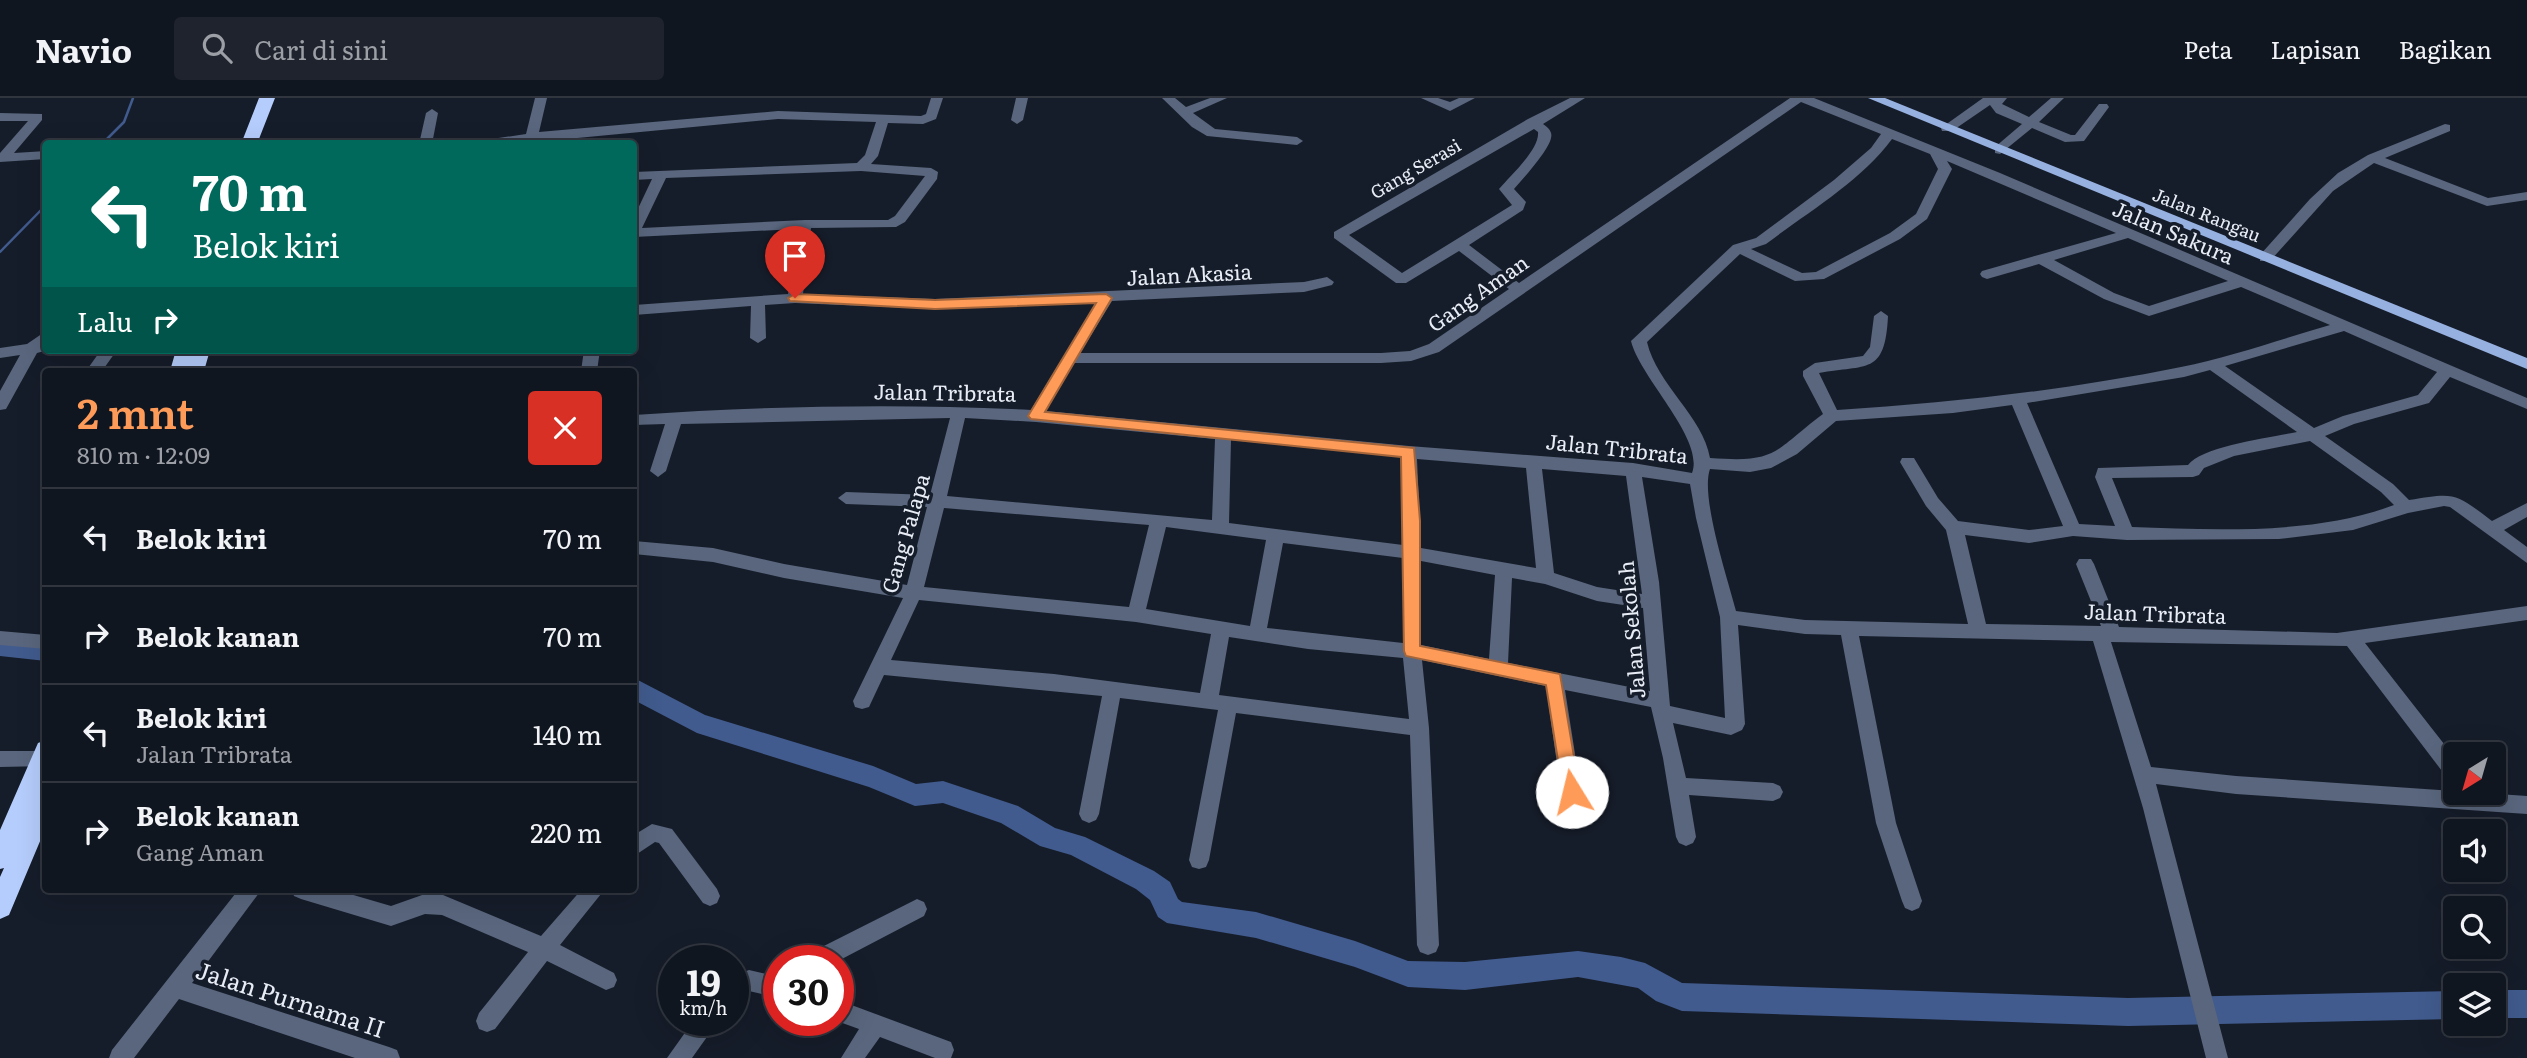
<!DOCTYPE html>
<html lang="id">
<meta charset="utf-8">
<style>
:root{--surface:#101620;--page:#1e232d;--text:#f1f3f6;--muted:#9c9fa5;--line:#30353e;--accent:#fe9b59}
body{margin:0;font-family:Literata,serif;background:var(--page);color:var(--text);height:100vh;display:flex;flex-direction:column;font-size:26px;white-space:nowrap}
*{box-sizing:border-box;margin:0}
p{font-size:23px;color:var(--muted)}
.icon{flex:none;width:38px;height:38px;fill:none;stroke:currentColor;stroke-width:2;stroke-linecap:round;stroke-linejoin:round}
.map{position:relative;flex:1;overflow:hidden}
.sheet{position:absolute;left:42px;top:270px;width:595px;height:525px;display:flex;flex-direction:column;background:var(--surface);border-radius:7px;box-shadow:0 7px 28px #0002,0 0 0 2px var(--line)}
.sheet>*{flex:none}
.banner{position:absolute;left:42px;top:42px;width:595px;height:214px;border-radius:7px;box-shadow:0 7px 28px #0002,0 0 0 2px var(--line);background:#00695c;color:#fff;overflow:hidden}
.needle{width:46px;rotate:217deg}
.fabs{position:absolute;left:2443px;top:644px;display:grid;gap:14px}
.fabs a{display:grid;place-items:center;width:63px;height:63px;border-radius:7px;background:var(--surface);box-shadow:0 7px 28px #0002,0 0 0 2px var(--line);font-size:35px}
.speed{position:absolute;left:658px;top:847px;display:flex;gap:14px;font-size:35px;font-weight:700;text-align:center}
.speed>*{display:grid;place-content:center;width:91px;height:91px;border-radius:50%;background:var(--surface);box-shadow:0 7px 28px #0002,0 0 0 2px var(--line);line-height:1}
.speed small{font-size:18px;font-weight:400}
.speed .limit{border:10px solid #d22;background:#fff;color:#111}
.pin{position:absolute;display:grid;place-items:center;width:60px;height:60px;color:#fff;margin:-72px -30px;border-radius:50% 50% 50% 0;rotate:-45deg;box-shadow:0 0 7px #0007}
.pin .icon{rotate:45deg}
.me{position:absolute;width:77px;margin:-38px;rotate:351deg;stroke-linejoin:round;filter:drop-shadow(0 0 5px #0008)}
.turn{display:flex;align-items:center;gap:24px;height:147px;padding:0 35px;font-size:32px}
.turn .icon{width:91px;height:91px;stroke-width:2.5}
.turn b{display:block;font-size:49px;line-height:60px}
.then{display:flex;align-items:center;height:66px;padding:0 35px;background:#0003;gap:14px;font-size:26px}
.round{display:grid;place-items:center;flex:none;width:74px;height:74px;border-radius:7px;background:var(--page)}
.headline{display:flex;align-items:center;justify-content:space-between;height:119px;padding:0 35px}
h1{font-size:42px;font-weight:600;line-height:52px;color:var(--accent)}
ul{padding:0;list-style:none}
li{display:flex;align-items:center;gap:21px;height:98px;padding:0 35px;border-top:2px solid var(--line)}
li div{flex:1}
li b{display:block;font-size:26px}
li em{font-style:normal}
header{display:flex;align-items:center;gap:42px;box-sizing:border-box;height:98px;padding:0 35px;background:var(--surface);border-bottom:2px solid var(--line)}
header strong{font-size:33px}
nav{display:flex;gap:38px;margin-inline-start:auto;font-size:24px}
.search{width:490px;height:63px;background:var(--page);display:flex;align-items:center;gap:18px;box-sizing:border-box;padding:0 24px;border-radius:7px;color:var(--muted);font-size:26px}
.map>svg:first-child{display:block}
</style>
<header>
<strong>Navio</strong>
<div class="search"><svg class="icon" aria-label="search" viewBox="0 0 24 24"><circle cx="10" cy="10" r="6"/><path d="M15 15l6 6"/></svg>Cari di sini</div>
<nav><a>Peta</a><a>Lapisan</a><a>Bagikan</a></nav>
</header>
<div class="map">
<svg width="2527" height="960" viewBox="0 0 2527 960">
<rect width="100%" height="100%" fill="#161d2a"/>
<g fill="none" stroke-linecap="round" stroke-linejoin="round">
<!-- stream -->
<path stroke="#415b8e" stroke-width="2.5" d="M102,46L124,24L133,0
M0,154L46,107"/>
<!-- river -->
<path fill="#415b8e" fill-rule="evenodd" d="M0,538L46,543V563L0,558Z
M634,580L705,617L873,668L916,686L943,683L1018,708L1055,730L1085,739L1154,773L1170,784L1178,801L1182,804L1256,814L1355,843L1408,863L1465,864L1578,853L1621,859L1645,865L1682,885L2128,900L2455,893V921L2128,928L1682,913L1656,903L1638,890L1578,879L1465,892L1408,889L1355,869L1256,840L1167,825L1158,819L1150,802L1136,791L1071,757L1040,748L1001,725L943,705L915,708L869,689L697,635L634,602Z
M2494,892H2527V920H2494Z"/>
<!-- minor -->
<path fill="#59667d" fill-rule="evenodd" d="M535,0H547L539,34L778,13L921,18L926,16L931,0H943L936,21L923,26L888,25L878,58L871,66L931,70L938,74L937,81L905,124L896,129L811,130L803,196L935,201L1304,184L1327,179L1334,184L1332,187L1304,194L1112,203L1080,255H1381L1410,253L1429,246L1509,191L1459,153L1406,185H1396L1334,140V134L1528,21L1570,0H1585L1543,26C1547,29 1553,33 1551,40C1549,52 1523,81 1514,91L1526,104L1523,112L1469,147L1519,185L1790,0H1814L2000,75L2527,300V311L2450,279L2429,305L2354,326L2325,338L2393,386L2409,402C2456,394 2455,395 2492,423L2527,405V419L2504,432L2527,449V465L2450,409L2444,408L2408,415L2353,432L2279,441L2127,442L2073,438L2029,445L1965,437L1986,526L2101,528L2076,466L2079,461H2091L2094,466L2119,529L2337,535L2527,508V522L2365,545L2455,660V683L2448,681L2347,548L2111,544L2151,669L2236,678L2527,698V716L2236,696L2156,686L2228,960H2206L2143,710L2093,543L1859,538L1896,725L1922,803L1919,810L1912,813L1905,810L1902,803L1876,725L1841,537L1805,536L1738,527L1745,626L1742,632L1731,637L1673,625L1686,680L1773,685L1780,688L1783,694L1780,700L1773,703L1689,697L1696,739L1693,745L1686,748L1679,745L1676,739L1663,660L1651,609L1565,592L1581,694L1578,700L1571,703L1564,700L1561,694L1546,588L1422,562L1429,630L1439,847L1436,854L1428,857L1420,854L1417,847L1410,637L1236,615L1209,762L1206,769L1199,771L1192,769L1189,762L1218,612L1120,600L1099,716L1096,722L1089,725L1082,722L1079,716L1102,598L884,577L869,609L862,611L855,609L853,603L903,500L784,480L713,464L634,456V443L713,450L784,466L907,487L927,409L846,406L838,400L846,394L930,397L950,320L681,326L666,373L658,379L650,373L665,326L634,327V317C765,308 899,305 1031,312L1097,203L935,211L795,205L765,207L766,240L758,245L750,240L751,208L634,217V207L788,196L797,131L634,139V119L652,81L634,82V74L857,65L865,57L876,24L778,21L514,46H479L485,42L526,36ZM1801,4L1881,36L1871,50L1834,82L1756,140L1733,147L1631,243C1640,280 1705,341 1692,375L1633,365L1409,348L1046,313L1074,265H1381L1411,263L1439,254ZM1534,31L1538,34C1540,51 1510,78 1499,91L1512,107L1402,175L1349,137ZM1892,41L1930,56L1938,71L1916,116L1890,135L1816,174L1802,175L1751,151L1766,146C1808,114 1860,84 1892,41ZM1947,63L2116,135L1982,173L1980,176L1982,179L1987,181L2039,166L2104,201L2149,218L2241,189L2330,227C2281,241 2231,259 2181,269C2067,292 1952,305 1837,312L1819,275C1867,266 1885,278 1888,218L1881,213L1874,218L1870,249L1863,258L1815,265L1803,273V278L1823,316C1772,354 1779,365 1710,360C1703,318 1657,287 1647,244L1740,156L1795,183L1824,181L1900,141L1927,121L1952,71ZM861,73L925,78L895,118L888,122H805L642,130L666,80ZM2128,140L2228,183L2149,208L2114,195L2054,162ZM2344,233L2437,274L2418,297L2343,318L2314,330L2225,268ZM2210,272L2297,334C2273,339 2202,348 2188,367L2098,370L2095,379L2115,428L2079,426L2027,305L2184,279ZM2012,307L2063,428L2029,432L1958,423L1938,400L1914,360H1902L1900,364L1926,408L1946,432L1968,526L1805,522L1736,513C1728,482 1700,398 1710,371L1750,374L1771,370L1797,356L1836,323L1953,315ZM965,320L1036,324L1215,341L1212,422L947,398ZM1231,342L1401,359L1403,447L1229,425ZM2310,343L2381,394L2394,407C2316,437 2214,432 2132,429L2112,380L2193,379L2199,377L2204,370L2234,358ZM1417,361L1526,370L1536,470L1421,450ZM1542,371L1626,378L1642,496L1597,489L1554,475ZM1642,379L1690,386L1696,420L1720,519L1725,620L1670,608L1659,484ZM944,410L1149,427L1129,509L924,489ZM1166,429L1266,442L1250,528L1146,511ZM1283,445L1403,460V545L1267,530ZM1421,463L1495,477L1489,561L1421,547ZM1512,480L1545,486L1597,503L1643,510L1650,593L1508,565ZM919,502L1136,524L1211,536L1200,595L1054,576L891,562ZM1229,539L1308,551L1403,560L1409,621L1219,597Z
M1016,0H1028L1023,22L1017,26L1011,22Z
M1162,0H1175L1186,9L1210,0H1227L1193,15L1215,31L1297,39L1303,43L1297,47L1207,38L1192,29Z
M1421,0H1438L1450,4L1459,0H1475L1450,13Z
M1983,0H2007L2002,6L2029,19L2051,0H2064L2039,24L2071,37H2075L2099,6H2107L2109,9L2084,43L2065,44L2032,30L2000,56L1995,55V49L2022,26L1996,15L1990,7L1952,33H1942L1941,30Z
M432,11L438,15L432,46H419L426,15Z
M0,15L42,16V22L14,55L46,53V61L0,64V55L28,23H0Z
M2445,26L2450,27V33L2385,60L2488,100L2527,94V102L2487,108L2374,65L2333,93L2270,163H2260V157L2310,101L2338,75L2368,57Z
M46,233V252H48L37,255L6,311L0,312V293L20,257L0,260V250L27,246Z
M101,252H117L102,273H86Z
M584,252H600L597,273H581Z
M0,533L46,537V551L0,547Z
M0,653H42L46,654V668L0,669Z
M652,726L672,731L717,791L720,798L717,805L710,808L703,805L659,745L655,744L634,758V737Z
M239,791H262L192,885L389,949L397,952L400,960H355L179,901L134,960H109L112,952Z
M291,791H333L391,808L425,796L443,797L541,838L582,791H605L560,847L614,875L617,882L614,889L606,892L547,863L495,931L487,934L479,931L476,923L479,915L528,854L442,817L425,816L391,828L301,801L294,798Z
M917,801L924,804L927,811L924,818L838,863H805L808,856Z
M749,872L779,879V900L749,893L733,902V878Z
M838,902L951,944L954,952L951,960H935L880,939L865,960H841L859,931L834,922H838Z
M694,922H719L692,960H667Z"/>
<!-- major -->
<path fill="#96b0e0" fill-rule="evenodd" d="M1868,0H1885L2527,260V271Z"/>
<!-- highway -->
<path fill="#b5cdfc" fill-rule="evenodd" d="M259,0H275L257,46H241Z
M176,252H210L204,273H170Z
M46,642V681L42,690L46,689V729L9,817L0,821V779L4,770L0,771V732L38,645Z"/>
</g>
<!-- route -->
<path fill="#fe9b59" stroke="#a5653a" stroke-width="2" d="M795,196L935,202L1106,196L1112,200L1045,314L1414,350L1420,423V548L1560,576L1580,694L1578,700L1572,702L1565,700L1563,694L1546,587L1406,558L1404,553L1401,359L1031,321L1028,318L1096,205L935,211L790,203L788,200Z"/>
<g text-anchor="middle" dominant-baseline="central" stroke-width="7" stroke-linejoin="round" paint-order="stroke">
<!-- far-street labels -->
<g font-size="18" fill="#e7ecf5" stroke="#161d2a">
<text transform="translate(1415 70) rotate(-30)">Gang Serasi</text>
<text transform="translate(2207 116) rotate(22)">Jalan Rangau</text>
</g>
<!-- street labels -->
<g font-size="21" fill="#e7ecf5" stroke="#161d2a">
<text transform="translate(2174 133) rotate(23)">Jalan Sakura</text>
<text transform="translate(1189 175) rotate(-3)">Jalan Akasia</text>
<text transform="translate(1477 194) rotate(-35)">Gang Aman</text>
<text transform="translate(945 293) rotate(1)">Jalan Tribrata</text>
<text transform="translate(1617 349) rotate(6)">Jalan Tribrata</text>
<text transform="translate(904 435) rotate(-74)">Gang Palapa</text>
<text transform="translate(2155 514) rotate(2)">Jalan Tribrata</text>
<text transform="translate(1630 532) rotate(-95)">Jalan Sekolah</text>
</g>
<!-- near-street labels -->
<g font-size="24" fill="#e7ecf5" stroke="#161d2a">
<text transform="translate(291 900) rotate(18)">Jalan Purnama II</text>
</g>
</g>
</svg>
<div class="fabs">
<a><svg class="needle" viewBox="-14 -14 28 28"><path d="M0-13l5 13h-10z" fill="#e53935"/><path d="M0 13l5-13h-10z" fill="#9c9fa5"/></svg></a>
<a><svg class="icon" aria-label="sound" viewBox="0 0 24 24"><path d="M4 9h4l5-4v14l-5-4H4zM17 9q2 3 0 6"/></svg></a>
<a><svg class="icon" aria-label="search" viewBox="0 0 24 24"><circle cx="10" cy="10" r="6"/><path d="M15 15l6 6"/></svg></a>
<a><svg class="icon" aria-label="layers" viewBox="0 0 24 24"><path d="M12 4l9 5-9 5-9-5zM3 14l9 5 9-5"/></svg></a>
</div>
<div class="speed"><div>19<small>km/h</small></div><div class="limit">30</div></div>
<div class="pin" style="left:795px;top:200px;background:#d93025"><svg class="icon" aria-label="arrive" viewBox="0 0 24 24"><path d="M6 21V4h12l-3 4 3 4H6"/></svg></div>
<svg class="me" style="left:1572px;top:694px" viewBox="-20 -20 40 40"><circle r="19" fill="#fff"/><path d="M0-13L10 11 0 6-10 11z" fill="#fe9b59"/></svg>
<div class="banner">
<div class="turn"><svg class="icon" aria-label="left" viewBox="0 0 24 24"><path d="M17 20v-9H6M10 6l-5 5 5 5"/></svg><div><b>70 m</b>Belok kiri</div></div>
<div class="then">Lalu<svg class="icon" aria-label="right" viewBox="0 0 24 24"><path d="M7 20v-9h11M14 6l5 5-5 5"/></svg></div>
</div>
<section class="sheet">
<div class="headline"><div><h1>2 mnt</h1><p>810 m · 12:09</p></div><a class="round" style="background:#d93025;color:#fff"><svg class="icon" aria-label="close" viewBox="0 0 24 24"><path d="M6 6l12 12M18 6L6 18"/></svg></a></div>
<ul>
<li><svg class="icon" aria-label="left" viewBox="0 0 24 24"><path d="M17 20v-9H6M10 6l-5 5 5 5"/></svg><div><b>Belok kiri</b></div><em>70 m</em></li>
<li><svg class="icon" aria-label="right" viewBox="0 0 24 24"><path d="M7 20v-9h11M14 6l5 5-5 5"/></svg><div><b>Belok kanan</b></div><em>70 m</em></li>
<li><svg class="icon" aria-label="left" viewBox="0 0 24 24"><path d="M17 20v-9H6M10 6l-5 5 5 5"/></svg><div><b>Belok kiri</b><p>Jalan Tribrata</p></div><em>140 m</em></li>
<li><svg class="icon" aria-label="right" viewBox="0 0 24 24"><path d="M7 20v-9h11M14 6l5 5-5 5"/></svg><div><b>Belok kanan</b><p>Gang Aman</p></div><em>220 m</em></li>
</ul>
</section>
</div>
